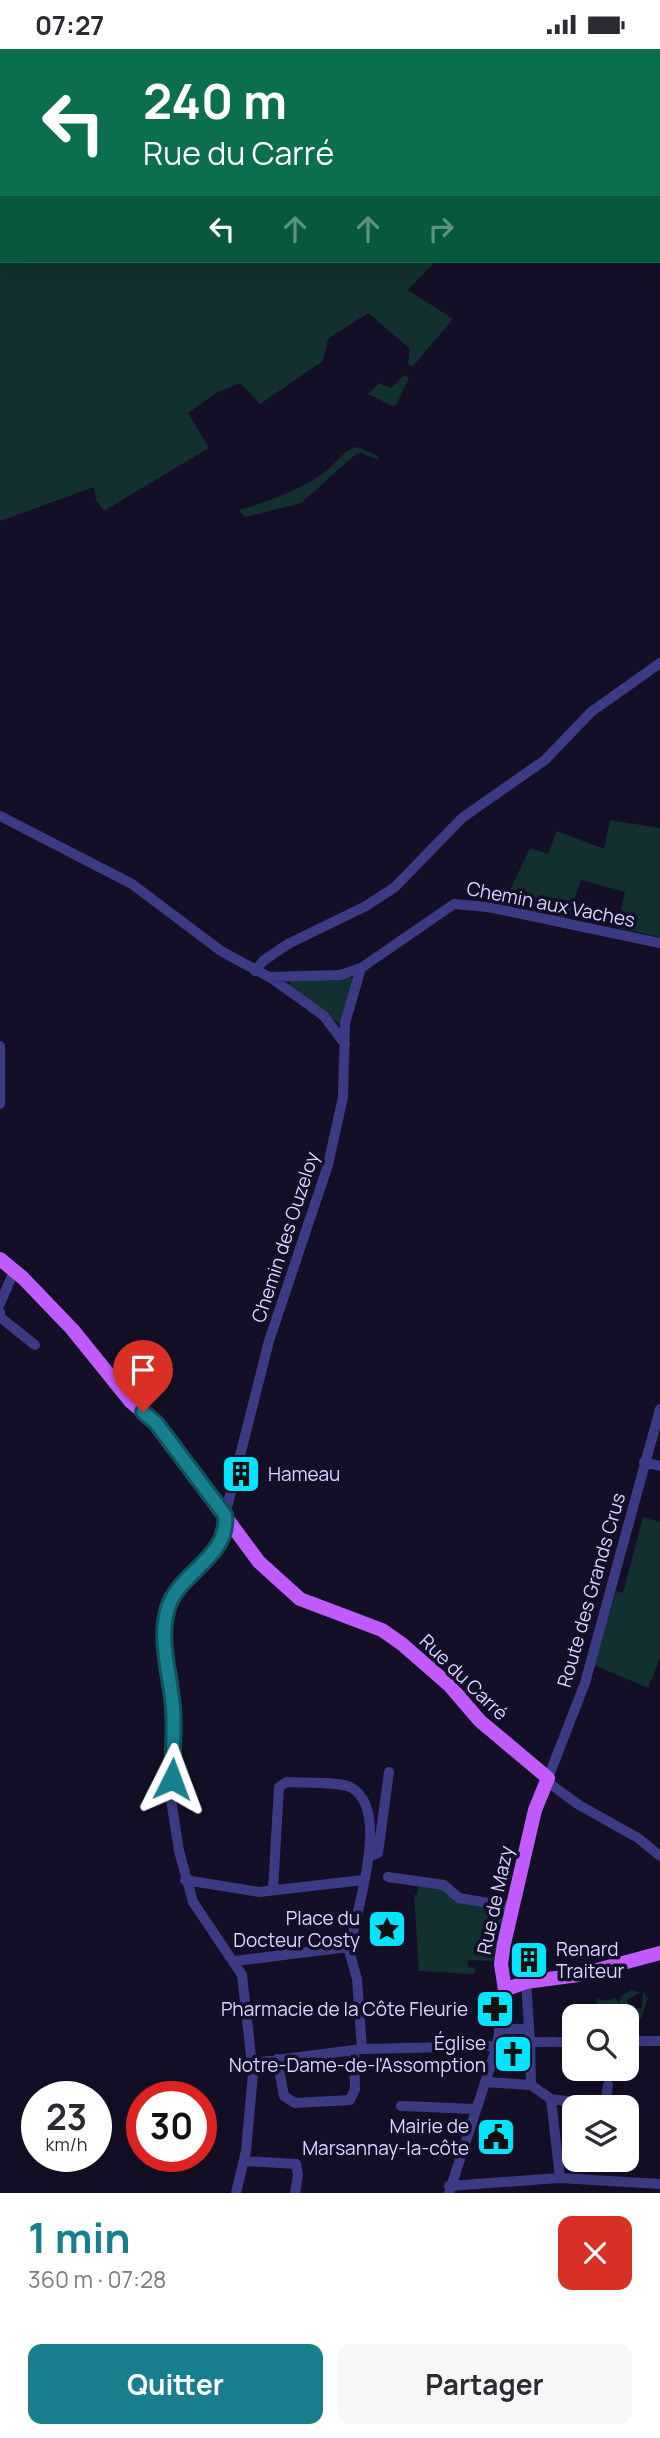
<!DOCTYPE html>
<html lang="fr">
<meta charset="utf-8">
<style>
:root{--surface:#fff;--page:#f7f7f7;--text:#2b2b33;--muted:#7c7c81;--accent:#187f8f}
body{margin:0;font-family:Manrope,sans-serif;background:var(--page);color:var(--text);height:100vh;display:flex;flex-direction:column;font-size:26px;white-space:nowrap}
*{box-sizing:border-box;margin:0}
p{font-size:23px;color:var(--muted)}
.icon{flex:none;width:38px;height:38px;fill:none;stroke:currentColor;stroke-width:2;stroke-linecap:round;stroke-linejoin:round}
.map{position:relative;height:2144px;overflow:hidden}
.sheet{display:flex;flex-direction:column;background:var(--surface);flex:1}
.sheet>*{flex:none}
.guide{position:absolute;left:0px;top:0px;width:662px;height:214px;box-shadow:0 7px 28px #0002;background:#0b6e4f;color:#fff;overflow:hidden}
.buttons{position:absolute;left:562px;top:1955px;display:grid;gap:14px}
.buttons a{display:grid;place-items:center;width:77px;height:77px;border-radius:14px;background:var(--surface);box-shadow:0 7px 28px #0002;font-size:35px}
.speed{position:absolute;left:21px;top:2032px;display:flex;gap:14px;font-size:35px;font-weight:700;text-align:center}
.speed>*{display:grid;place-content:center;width:91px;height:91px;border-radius:50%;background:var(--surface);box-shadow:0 7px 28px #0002;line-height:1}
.speed small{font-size:18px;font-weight:400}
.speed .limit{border:10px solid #d22;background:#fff;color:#111}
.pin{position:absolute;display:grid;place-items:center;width:60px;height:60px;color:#fff;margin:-72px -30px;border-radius:50% 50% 50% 0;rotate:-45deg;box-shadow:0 0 7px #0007}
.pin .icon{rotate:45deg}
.me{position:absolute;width:77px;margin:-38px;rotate:3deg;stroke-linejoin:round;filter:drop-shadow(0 0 5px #0008)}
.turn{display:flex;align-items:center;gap:24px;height:147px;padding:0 28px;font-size:32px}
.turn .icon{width:91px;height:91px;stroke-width:2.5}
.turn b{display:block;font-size:49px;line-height:60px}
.lanes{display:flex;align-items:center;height:66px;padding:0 28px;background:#0003;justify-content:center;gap:35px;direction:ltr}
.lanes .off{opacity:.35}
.round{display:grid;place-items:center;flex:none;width:74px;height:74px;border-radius:14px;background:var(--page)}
.summary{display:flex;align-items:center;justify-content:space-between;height:119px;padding:0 28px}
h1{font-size:42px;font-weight:700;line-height:52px;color:var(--accent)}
.primary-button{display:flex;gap:14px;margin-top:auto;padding:14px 28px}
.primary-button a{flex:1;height:80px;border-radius:14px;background:var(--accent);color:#fff;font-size:28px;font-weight:700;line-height:80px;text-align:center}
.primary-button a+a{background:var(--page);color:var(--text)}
.status{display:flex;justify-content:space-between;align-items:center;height:49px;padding:0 35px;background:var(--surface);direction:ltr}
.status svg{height:19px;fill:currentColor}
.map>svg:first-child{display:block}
</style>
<div class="status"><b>07:27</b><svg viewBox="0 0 49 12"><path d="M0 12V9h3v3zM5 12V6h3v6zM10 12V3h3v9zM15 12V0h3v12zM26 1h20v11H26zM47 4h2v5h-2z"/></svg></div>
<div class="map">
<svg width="660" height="2144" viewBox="0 0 660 2144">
<rect width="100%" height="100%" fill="#130f26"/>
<!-- green -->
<path fill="#12302f" d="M0,0H586L2,2V212H436L408,241L453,270L413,317L408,316L410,300L368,264L328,290L323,312L260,355L240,334L216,344L188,364L209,399L104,462L96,451L94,438L0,472Z
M404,326L409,329L395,358L368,345L379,334L391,339Z
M358,398L378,407L379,411L361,404L356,405L301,454L245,468L239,461C269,452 298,442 324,424C336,415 344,400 358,398Z
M610,771L660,779V888L617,879L625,843L581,831L567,870L503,855L530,799L548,805L557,782L604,800Z
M349,928L353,929L340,976L322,960L288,938L292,932Z
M643,1468L660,1473V1609L648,1639L594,1616L616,1542L623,1544Z
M419,1834L447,1840L458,1850L507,1858L496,1912L468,1911V1918L475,1919V1924L471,1925L419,1922L414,1846H417Z
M631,1941L640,1943L627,1951L629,1960L642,1959L643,1942L648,1950C642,1962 645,1975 627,1977L626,1967L592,1965L598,1949L605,1952L615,1949L619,1955L621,1947Z"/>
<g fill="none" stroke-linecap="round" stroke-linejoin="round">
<!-- minor -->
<path stroke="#3d3a85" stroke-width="10" d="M0,767L132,835L221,902L269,928L340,926L361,919L454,855L488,858L660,894
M255,922L263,912L288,895L366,857L395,838L462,769L545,711L591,663L660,614
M270,928L324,967L345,995
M0,997V1055
M0,1255L14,1222
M0,1263L1,1269L35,1296
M644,1413L660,1417
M548,1729L585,1634L660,1360
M546,1732L579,1756L638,1789L660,1807
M369,1808L378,1804L389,1723
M388,1828L444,1836L459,1849L512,1858
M185,1831L259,1843L363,1831
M348,1898L357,1930L362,2000
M235,1912L348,1898L353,1885C359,1851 389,1761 352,1739C341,1732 302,1734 287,1733L279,1738L273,1841
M526,1933L530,1993H574
M501,1980H529
M626,1992H660
M530,1993L531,2036
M277,2010L284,2047L295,2054L350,2051L355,2040L354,2001
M253,2014L362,2000L497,1997
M485,2033L531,2036L551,2050L560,2129
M551,2050L605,2057L608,2036
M401,2057L476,2060
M244,2112L296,2115L298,2126L295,2144
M449,2137L560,2129L660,2135
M236,2144L246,2102L253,2025L242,1926L193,1853L179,1802L171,1750L173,1658L164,1583L169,1555L211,1506L226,1478L225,1466L269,1292L328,1116L343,1048L345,974L361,919
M449,2144L497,1997L505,1941"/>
<!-- major -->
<path stroke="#c25bff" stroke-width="14" d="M0,1210L23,1229L72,1280L131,1353L156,1374L259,1513L300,1550L382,1581L402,1595L449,1636L480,1672L548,1729L535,1761L504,1895L501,1915L505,1941L526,1933L578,1926L660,1904"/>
</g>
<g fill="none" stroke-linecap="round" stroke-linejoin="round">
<!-- route casing -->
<g stroke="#10535d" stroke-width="18">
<path id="route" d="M143,1363L156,1374L225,1466C230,1508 178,1524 168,1559C158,1592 171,1627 173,1660C175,1684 172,1707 172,1730"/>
</g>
<!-- route -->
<use href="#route" stroke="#187f8f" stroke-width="12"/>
</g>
<!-- icons -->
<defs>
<g id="building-square" transform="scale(2.0125)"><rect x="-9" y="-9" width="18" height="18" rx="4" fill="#00e5ff" stroke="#130f26"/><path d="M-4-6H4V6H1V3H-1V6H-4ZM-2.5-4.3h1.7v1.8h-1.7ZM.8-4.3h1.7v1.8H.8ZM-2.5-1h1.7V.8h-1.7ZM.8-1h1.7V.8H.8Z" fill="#111"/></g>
<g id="sight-square" transform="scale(2.0125)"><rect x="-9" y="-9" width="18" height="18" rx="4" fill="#00e5ff" stroke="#130f26"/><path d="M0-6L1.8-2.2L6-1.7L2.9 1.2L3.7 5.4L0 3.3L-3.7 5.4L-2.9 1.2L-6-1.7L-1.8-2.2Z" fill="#111"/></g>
<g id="pharmacy-square" transform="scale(2.0125)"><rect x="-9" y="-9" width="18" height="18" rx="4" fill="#00e5ff" stroke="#130f26"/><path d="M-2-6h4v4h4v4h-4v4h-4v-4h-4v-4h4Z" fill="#111"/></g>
<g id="church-square" transform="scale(2.0125)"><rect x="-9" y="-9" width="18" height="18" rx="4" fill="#00e5ff" stroke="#130f26"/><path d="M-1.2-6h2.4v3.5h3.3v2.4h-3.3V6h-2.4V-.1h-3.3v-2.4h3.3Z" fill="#111"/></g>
<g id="civic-square" transform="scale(2.0125)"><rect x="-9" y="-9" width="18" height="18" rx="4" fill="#00e5ff" stroke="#130f26"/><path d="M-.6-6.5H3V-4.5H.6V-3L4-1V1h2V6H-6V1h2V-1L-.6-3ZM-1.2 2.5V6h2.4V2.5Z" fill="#111"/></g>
</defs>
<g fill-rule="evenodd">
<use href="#building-square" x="241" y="1425"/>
<use href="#sight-square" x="387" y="1880"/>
<use href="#building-square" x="529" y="1911"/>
<use href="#pharmacy-square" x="495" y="1960"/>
<use href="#church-square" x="513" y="2005"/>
<use href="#civic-square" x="496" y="2088"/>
</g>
<g text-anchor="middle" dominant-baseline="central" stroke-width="7" stroke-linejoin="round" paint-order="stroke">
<!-- street labels -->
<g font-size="19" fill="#d9d4ff" stroke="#130f26">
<text transform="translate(551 855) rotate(11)">Chemin aux Vaches</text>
<text transform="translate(285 1188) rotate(-72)">Chemin des Ouzeloy</text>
<text transform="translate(591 1541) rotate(-74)">Route des Grands Crus</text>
<text transform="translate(464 1628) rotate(44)">Rue du Carré</text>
<text transform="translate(495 1851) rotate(-78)">Rue de Mazy</text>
</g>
<!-- poi labels -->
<g font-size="19" fill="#d9d4ff" stroke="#130f26" text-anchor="end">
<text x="268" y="1425" text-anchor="start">Hameau</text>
<text x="360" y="1869">Place du<tspan x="360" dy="22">Docteur Costy</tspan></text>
<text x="556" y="1900" text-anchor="start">Renard<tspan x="556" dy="22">Traiteur</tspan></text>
<text x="468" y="1960">Pharmacie de la Côte Fleurie</text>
<text x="486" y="1994">Église<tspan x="486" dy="22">Notre-Dame-de-l'Assomption</tspan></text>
<text x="469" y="2077">Mairie de<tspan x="469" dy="22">Marsannay-la-côte</tspan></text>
</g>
</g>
</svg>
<div class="buttons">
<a><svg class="icon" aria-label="search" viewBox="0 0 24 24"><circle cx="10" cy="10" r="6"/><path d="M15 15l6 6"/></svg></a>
<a><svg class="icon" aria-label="layers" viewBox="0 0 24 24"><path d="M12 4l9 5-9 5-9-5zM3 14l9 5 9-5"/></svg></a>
</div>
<div class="speed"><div>23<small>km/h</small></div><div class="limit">30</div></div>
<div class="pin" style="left:143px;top:1363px;background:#d93025"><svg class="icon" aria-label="arrive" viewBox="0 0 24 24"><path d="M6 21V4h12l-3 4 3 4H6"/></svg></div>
<svg class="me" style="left:172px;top:1730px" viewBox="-20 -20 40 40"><path d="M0-17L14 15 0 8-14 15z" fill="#187f8f" stroke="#fff" stroke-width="4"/></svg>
<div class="guide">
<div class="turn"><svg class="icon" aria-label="left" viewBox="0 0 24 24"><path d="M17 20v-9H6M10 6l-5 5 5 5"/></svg><div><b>240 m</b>Rue du Carré</div></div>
<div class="lanes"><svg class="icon" aria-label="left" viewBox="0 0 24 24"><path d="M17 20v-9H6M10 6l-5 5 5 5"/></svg><svg class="icon off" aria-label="ahead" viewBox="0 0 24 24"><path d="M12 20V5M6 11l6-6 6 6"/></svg><svg class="icon off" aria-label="ahead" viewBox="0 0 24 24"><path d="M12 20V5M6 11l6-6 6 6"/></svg><svg class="icon off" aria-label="right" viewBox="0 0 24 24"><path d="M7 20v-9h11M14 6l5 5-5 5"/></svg></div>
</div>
</div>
<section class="sheet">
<div class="summary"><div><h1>1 min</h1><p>360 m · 07:28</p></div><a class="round" style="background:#d93025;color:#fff"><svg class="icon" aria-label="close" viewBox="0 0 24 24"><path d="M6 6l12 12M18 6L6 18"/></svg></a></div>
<div class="primary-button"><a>Quitter</a><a>Partager</a></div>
</section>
